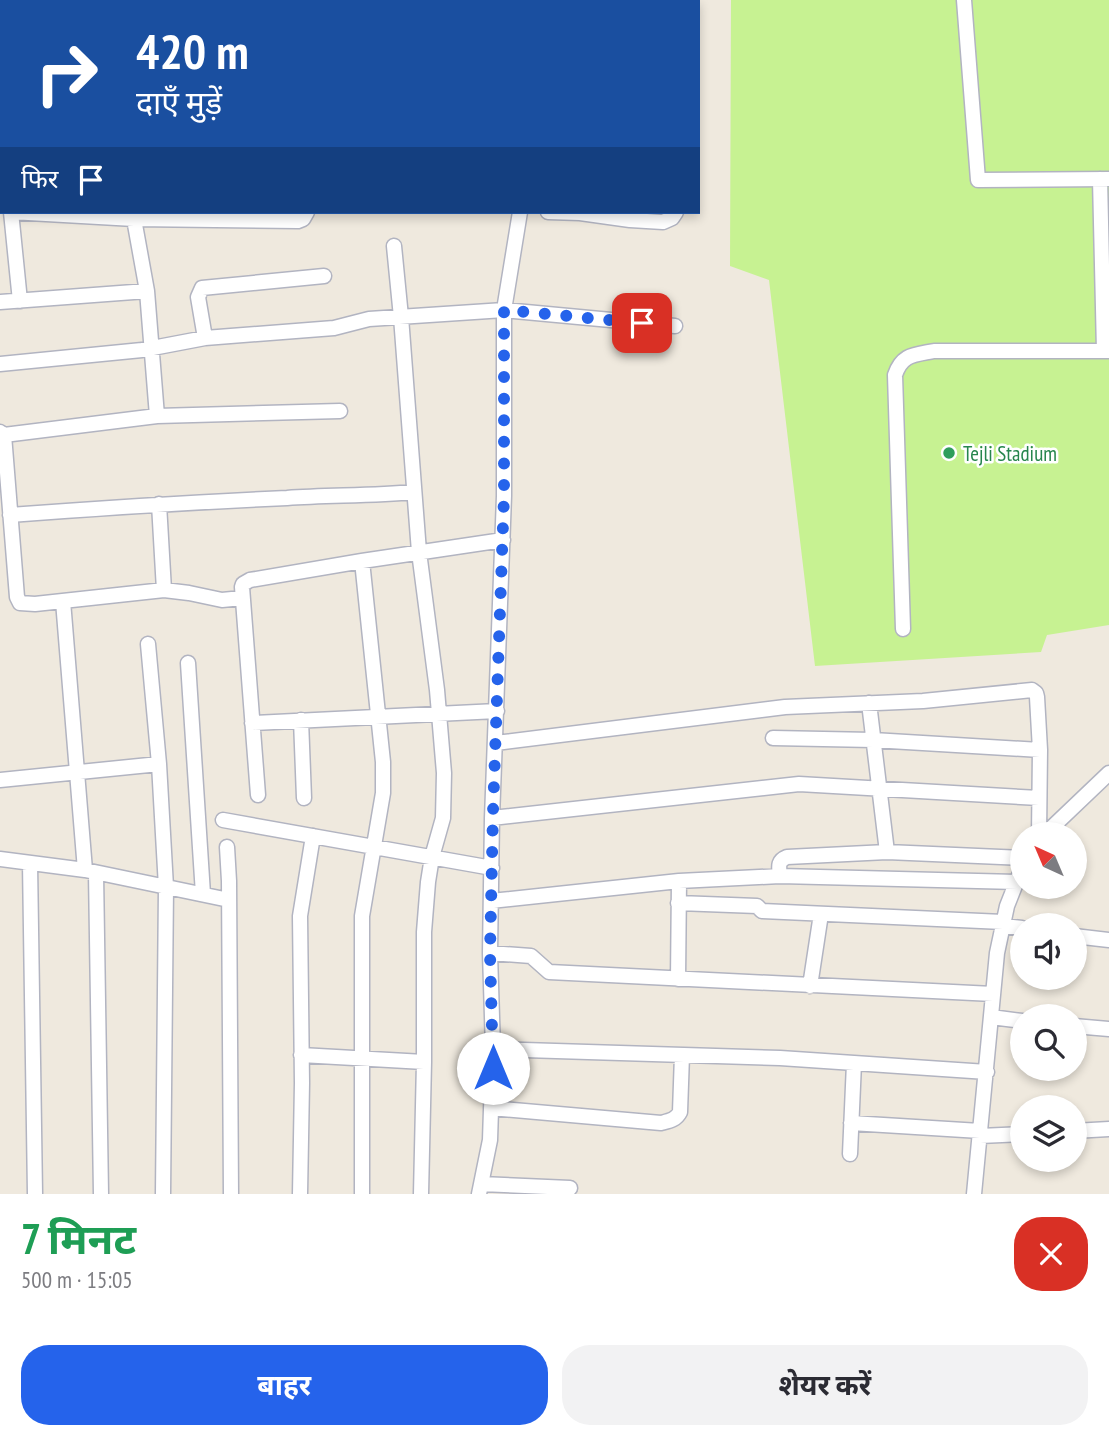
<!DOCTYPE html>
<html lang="hi">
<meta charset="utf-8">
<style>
:root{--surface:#fff;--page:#f2f2f3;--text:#2b2b33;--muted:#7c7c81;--accent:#2563eb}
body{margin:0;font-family:"PT Sans Narrow","Noto Sans Devanagari",sans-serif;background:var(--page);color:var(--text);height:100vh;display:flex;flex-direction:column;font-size:26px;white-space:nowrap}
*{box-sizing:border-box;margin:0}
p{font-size:23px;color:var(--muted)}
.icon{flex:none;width:38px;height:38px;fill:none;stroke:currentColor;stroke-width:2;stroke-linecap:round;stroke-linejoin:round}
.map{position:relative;height:1194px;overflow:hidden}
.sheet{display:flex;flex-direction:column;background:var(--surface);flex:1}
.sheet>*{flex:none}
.top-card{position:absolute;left:0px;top:0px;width:700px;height:214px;box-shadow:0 4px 10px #0003;background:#1a4fa0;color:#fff;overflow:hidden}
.needle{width:46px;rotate:316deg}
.buttons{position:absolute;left:1010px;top:822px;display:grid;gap:14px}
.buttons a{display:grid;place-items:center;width:77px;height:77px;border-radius:50%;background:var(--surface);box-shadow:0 4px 10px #0003;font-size:35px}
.pin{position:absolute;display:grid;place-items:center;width:60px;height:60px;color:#fff;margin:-30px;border-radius:14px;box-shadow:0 4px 10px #0006}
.me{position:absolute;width:77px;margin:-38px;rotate:0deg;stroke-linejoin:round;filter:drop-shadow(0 0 5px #0008)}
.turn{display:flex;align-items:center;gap:24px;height:147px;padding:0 21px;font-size:32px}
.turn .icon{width:91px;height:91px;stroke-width:2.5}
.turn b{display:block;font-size:49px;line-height:60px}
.then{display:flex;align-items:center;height:66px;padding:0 21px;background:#0003;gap:14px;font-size:26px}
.round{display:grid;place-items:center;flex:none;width:74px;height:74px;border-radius:28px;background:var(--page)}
.summary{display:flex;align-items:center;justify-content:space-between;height:119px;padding:0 21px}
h1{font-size:42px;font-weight:700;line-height:52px;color:#1e9e55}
.cta{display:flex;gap:14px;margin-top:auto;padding:14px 21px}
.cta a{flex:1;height:80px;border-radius:28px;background:var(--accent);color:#fff;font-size:28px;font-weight:700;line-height:80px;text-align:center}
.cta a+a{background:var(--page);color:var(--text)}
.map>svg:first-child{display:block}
</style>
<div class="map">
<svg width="1109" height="1194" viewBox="0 0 1109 1194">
<rect width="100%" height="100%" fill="#efe9de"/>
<!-- pitch -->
<path fill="#c7f292" d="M731,0H1109V625L1047,635L1041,652L815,666L769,280L730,266Z"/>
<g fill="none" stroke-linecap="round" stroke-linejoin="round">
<!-- minor casing -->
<g stroke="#b2b4c1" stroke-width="17">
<path id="minor" d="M964,0L978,180L1109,179
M228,2V0
M319,2V0
M527,2V0
M0,104H2
M1100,179L1104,351
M11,212L134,219L298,221L303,219L307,212
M11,212L20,301
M548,212L580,213L630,220L663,222L672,218L676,212
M134,219L147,291L157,416
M394,246L401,317L419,552L437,690L444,773L443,818L432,857L428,882L424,932V1062L421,1194
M0,302L147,291
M205,338L198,297L202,288L324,276
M0,364L142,350L205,338L334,328L369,319L504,310L675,326
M0,432L4,435L17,597L20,603L35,604L164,590L189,593L222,600L242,598
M4,435L157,416L340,411
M159,504L164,590
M10,515C103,508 195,502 287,498C329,495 372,496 414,492
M362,561L383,762V793L362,916V1194
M63,601L85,870
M903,629L895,375C902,354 914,355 934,351H1109
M148,644L159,764L166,887L163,1194
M188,663L203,894
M869,703L887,852
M301,720L304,798
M252,723L497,711
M773,738L873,740L1040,750
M496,743L785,707L923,701L1032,690L1036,693L1037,697L1040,750L1039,835
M0,780L159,764
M258,795L242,587L243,584L250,580L362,561L503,540
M492,818L799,784L1039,798
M223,820L492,868
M1044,835L1109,773
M227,847L229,881L231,1194
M0,859L85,870L229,900
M30,863L35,1194
M96,873L101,1194
M780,876C779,867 777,861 787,857L887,852L1022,858
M491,901L679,881L780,876L1017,882
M678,903L757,906L762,911L1003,922
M1003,926L1022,928
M1074,936L1109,940
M490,953L531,956L549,972L993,994
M678,979L679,881
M810,986L821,914
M991,1017L1022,1021
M1074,1026L1109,1029
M493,1049L780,1058L987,1072
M301,1055L424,1062
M491,1108L661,1123C669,1121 676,1120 680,1112L682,1055
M851,1123L980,1131
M1074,1131L1109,1129
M980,1136L1022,1134
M850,1154L854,1063
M481,1184L570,1188
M300,1194L302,1083L300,916L313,836
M479,1194L490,1140L493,1049L490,953L492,818L504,496V310L520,212
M974,1194L997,953L1007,906L1022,868"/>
</g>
<!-- minor -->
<use href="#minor" stroke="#fff" stroke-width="14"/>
</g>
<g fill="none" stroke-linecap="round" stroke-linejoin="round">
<!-- route -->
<path stroke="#2563eb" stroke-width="12" stroke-dasharray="0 21.6" d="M493,1068L490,953L493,812L504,496V310L642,323"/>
</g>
<!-- markers -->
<circle fill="#2e9e5b" stroke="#fff" stroke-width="2.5" cx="949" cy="453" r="7"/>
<g text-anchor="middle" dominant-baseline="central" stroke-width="5" stroke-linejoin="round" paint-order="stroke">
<!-- leisure labels -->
<g font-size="21" fill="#27864d" stroke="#fff" text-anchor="start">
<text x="963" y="453">Tejli Stadium</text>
</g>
</g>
</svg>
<div class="buttons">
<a><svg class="needle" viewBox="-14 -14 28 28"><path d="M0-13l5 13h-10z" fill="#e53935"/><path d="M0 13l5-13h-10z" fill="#7c7c81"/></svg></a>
<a><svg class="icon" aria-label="sound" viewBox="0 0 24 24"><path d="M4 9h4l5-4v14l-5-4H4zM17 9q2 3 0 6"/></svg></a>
<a><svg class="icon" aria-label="search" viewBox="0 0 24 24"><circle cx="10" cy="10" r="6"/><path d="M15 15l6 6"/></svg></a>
<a><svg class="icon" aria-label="layers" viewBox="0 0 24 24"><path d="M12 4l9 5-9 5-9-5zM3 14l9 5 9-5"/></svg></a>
</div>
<div class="pin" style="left:642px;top:323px;background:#d93025"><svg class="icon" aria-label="arrive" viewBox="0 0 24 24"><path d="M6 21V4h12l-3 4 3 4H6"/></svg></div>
<svg class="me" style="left:493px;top:1068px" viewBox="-20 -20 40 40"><circle r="19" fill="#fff"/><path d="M0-13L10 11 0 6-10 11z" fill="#2563eb"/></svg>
<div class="top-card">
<div class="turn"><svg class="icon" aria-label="right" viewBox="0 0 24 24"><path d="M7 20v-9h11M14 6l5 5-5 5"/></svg><div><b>420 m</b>दाएँ मुड़ें</div></div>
<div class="then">फिर<svg class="icon" aria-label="arrive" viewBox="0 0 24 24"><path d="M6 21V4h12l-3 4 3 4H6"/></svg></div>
</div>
</div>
<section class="sheet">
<div class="summary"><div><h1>7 मिनट</h1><p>500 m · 15:05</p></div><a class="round" style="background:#d93025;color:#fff"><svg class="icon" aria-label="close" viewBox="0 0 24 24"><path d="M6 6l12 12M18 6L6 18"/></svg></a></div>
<div class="cta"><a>बाहर</a><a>शेयर करें</a></div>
</section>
